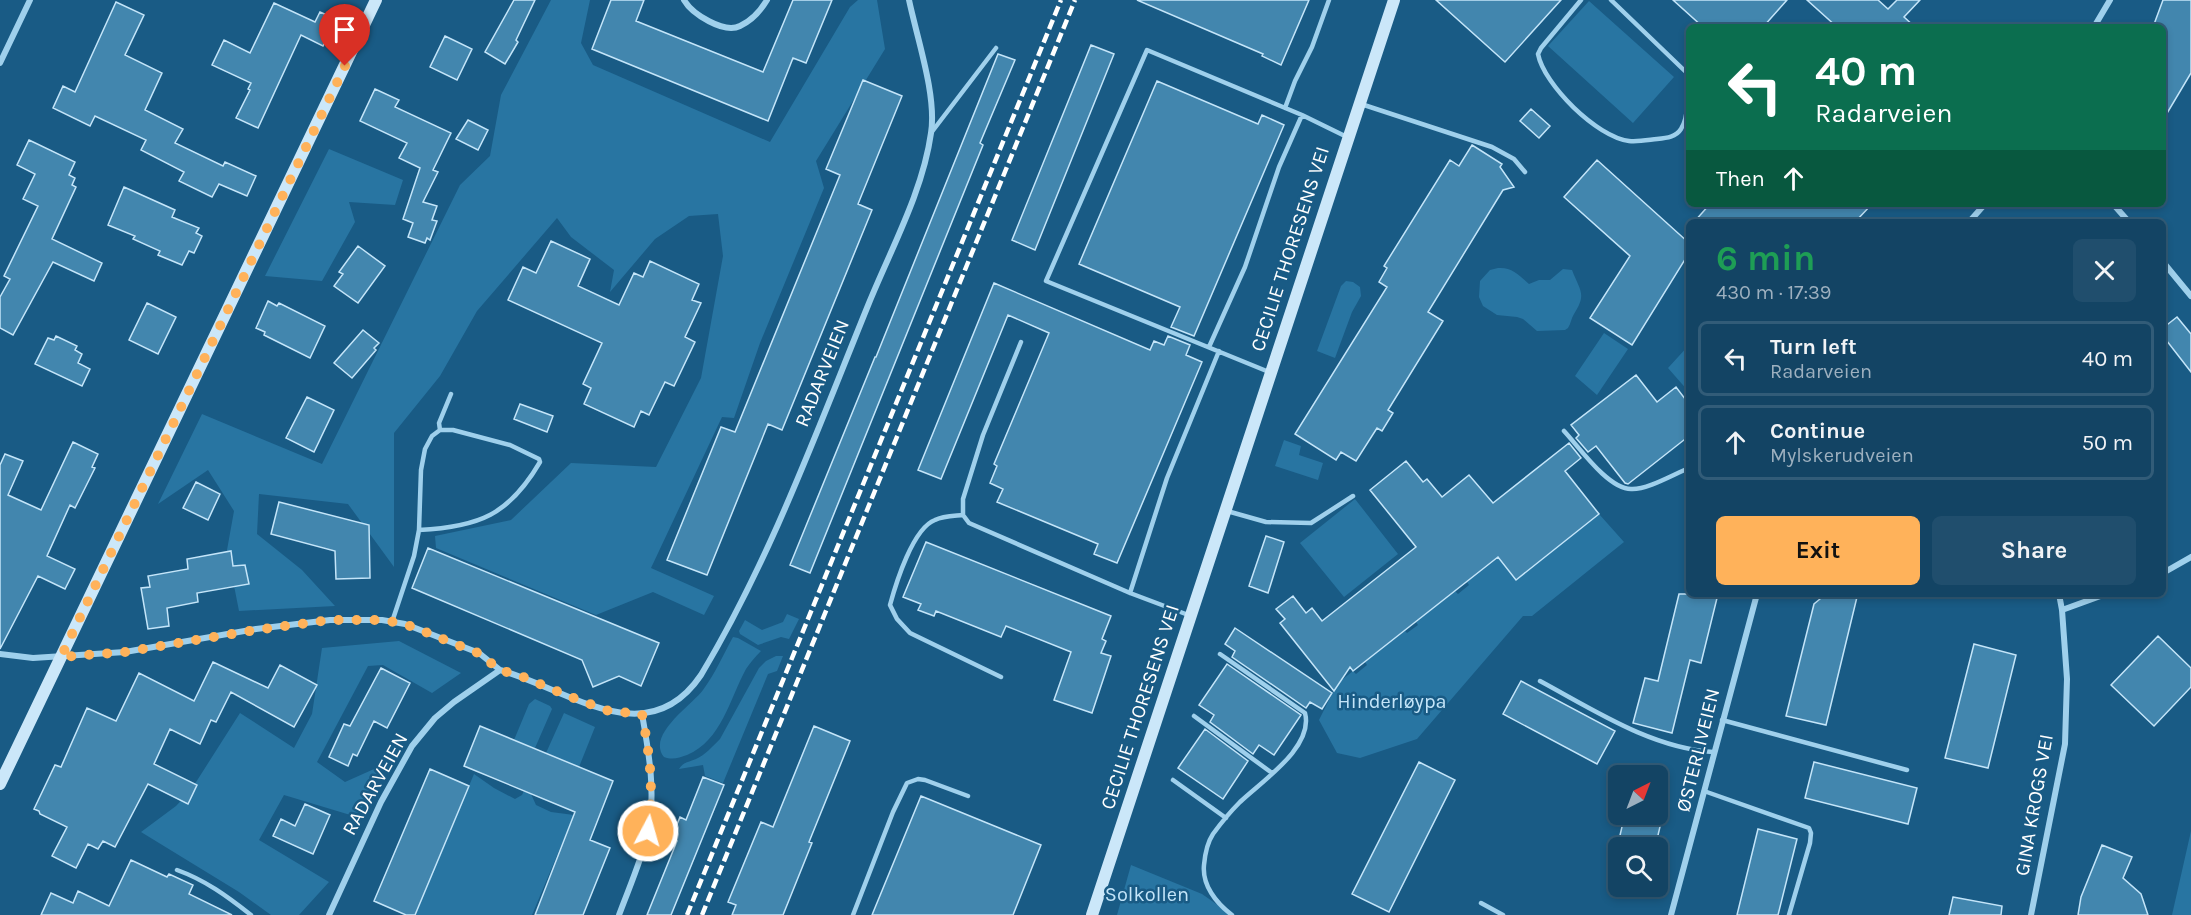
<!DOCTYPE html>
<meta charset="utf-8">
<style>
:root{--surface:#134464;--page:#204e6d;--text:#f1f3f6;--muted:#9db0bf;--line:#325c78;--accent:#ffb25a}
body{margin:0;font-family:Karla,sans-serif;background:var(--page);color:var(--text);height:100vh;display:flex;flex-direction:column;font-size:22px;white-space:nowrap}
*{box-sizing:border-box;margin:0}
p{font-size:20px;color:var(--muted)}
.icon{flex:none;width:33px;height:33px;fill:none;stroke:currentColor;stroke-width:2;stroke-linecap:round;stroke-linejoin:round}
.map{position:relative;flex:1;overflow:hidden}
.sheet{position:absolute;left:1686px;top:219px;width:480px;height:378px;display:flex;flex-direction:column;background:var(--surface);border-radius:9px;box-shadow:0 3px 9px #0003,0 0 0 2px var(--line)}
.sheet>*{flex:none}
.top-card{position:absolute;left:1686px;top:24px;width:480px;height:183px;border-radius:9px;box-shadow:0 3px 9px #0003,0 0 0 2px var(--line);background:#0b6e4f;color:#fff;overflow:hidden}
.needle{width:39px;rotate:42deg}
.controls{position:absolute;left:1608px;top:765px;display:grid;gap:12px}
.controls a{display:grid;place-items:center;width:60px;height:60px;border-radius:9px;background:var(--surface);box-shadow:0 3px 9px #0003,0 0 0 2px var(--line);font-size:30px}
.pin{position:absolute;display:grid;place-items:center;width:51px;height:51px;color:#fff;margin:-62px -26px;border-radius:50% 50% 50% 0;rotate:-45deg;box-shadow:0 0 6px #0007}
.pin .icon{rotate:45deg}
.me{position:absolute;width:66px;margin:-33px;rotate:6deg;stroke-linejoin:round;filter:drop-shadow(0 0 4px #0008)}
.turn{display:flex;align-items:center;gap:21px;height:126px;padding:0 30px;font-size:27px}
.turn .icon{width:78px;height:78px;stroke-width:2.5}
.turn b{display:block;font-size:42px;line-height:51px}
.then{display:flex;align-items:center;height:57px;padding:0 30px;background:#0003;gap:12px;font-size:22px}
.round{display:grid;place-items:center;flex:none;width:63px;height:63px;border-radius:9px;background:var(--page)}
.overview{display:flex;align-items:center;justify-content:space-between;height:102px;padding:0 30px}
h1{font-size:36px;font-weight:700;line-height:45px;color:#1e9e55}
.button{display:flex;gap:12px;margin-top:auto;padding:12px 30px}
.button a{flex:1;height:69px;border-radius:9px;background:var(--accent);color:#111;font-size:24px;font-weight:700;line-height:69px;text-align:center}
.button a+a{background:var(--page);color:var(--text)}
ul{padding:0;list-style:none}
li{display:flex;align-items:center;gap:18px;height:75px;margin:0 12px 9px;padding:0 18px;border:3px solid var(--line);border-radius:9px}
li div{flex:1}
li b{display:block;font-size:22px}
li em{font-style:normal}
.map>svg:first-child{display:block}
</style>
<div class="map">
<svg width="2191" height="915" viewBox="0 0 2191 915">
<rect width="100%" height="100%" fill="#195b85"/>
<!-- green -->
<path fill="#2875a2" d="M551,0H590L581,43L593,65L770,142L850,7L858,0H877L885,49L816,161L824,188L760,343L734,418L722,417L651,568L714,596L704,615L653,592L596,615L436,548L435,536L511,520L571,463L656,467L701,378L723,256L718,214L689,216L655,239L610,292L614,270L571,237L557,218L477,311L440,376L394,433V567L348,504L259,494L257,534L302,570L335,606L239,611L227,550L234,511L208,470L158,504L202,414L322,464L460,185L490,156L501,95Z
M1589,1L1674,77L1633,123L1548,46Z
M329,149L403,180L395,205L349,202L355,222L322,281L265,276Z
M1498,268C1512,267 1519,275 1529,284L1539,280H1550L1563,269L1572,270C1580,291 1587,294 1574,314C1571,319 1571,323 1568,328L1565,330L1537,331L1523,319L1517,317L1497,315L1483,306L1479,297L1480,281L1490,270Z
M1346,281L1353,282L1360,287L1361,296L1352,312L1335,358L1317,351L1341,286Z
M1604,333L1628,349L1597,395L1575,376Z
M1689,345V392L1668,368Z
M1284,440L1301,446L1299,455L1323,463L1318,480L1275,466Z
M1355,499L1398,554L1344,597L1300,543Z
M1599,514L1624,542L1532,616H1523L1417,739L1360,758L1337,753L1319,720L1333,692V687L1353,671L1356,674L1367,665L1365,662L1405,631L1407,633L1418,625L1416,622L1455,591L1458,594L1469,585L1467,582L1498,558L1516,580Z
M787,614L799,619L789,639L781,637L758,645L740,634L739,631L745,620L762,630L783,622Z
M733,637L738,638L761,651C755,657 750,663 746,669C729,700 722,740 687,755C679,758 672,760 664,757C646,735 692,705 703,690C715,674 723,655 733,637Z
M399,641L461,673L432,693L383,665L368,666L317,762L345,782L383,765L357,817L284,795L259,840L329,882L299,915H271L239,892L141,832L176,806L191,790L240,713L294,748L312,714L322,648Z
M776,656H783L777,671L768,674L723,783L705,776L703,765L679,769C683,762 689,762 696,759C705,755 713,746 720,739L759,668L766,661Z
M535,699L550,706L552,709L535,748L514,740L529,704Z
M564,713L595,727L579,767L546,753Z
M474,774L494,788L515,799L522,795L524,791L531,794L536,805L551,812L574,815L532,915H415Z
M2191,831V915H2172Z
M1131,865L1202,894L1232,915H1117Z"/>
<!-- building -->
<path fill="#4286ae" stroke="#c4e5f9" stroke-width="1.5" d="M514,0H535L516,40L518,42L505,64L485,52Z
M611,0H644L636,21L763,72L793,0H832L806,63L793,58L768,121L592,49Z
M1137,0H1309L1281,65L1262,56L1263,54Z
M1436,0H1561L1505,62Z
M1673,0H1787L1763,27H1703Z
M1807,0H1878L1888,9L1897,0H1920L1904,17L1915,27H1837Z
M2163,0H2191V73L2163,120V27H2153Z
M116,2L144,15L125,55L162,73L145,110L183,129L175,143L223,166L225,162L256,176L247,196L219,184L212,197L179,181L184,172L141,150L146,140L95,116L90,126L53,108L63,86L75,92Z
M274,3L315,22L320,12L336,19L323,46L301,35L258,128L236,118L250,90L248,89L251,83L212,65L224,40L250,53Z
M445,36L472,49L457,80L430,67Z
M1091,45L1114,54L1035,250L1012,240Z
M998,54L1015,60L980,143L983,145L810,573L790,565L875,357H876Z
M863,80L902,96L858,204L872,210L782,430L768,424L707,575L667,560L721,427L735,432L840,175L826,169Z
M1157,81L1258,124L1262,115L1284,125L1194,336L1171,327L1180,307L1079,264Z
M375,89L399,100L395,107L451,133L433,170L438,172L423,202L437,206L432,220L437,221L430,240L427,238L425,243L408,237L413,223L403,219L420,168L399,158L407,143L360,121Z
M1531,109L1550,126L1539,138L1520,121Z
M468,120L488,130L478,150L456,139Z
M29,140L75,162L69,175L75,178L72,185L76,187L52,239L102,263L94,281L53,262L13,335L0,328V297L10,279L4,276L38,206L23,199L35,174L17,165Z
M1472,145L1502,164L1500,167L1514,187L1503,190L1428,312L1443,321L1388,410L1393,413L1382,431L1377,428L1356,461L1341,452L1336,460L1295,434L1387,287L1379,282L1387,268L1384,266L1450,160L1459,166Z
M1597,160L1689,243V253L1632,345L1590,318L1630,256L1564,197Z
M124,187L175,210L172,217L199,228L196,233L202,236L194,253L189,251L182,265L158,255L160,251L133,239L135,236L108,225Z
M1710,204H1872L1855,222H1694Z
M551,241L590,259L578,286L619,305L634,273L643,277L650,261L699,284L692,300L701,303L685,337L695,342L674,386L665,382L649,415L641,411L634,427L584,404L591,388L583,384L602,343L508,300L523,267L536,273Z
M358,246L385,266L358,303L334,286L343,274L339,272Z
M994,283L1150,350L1154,341L1164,345L1168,336L1190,345L1186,355L1202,362L1117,563L1094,554L1098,544L997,502L1003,489L990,483L997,466L994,464L1049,333L1008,315L941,479L918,470Z
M268,301L277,306L279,303L325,326L310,358L264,335L265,332L256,328Z
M147,303L176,317L158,354L129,340Z
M2177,317L2191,334V372L2163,336V328Z
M363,330L379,343L374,348L376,350L352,378L334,363Z
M56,336L77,346L75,350L82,354L78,363L90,369L82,386L35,364L48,338L54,340Z
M1636,375L1657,402L1676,387L1689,404V436L1628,484L1625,483L1596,446L1588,452L1576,438L1579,435L1571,425Z
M307,397L334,410L314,452L286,438Z
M520,404L553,416L547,432L514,419Z
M73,442L98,454L92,467L95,468L75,508L70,505L47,556L75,569L65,589L38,576L0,649V465L5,454L23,461L8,495L41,510Z
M1569,443L1581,458L1565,471L1599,514L1516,580L1498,557L1353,671L1350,667L1334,691L1280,623L1285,619L1276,609L1293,596L1306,613L1312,608L1322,621L1416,547L1370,490L1406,461L1423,482L1427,479L1442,497L1469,475L1493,503Z
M196,482L220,494L208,520L183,508Z
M279,502L369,525L370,578L336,579L335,551L271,534Z
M1266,536L1284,542L1268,593L1249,586Z
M926,542L1111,616L1102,639L1106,641L1101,653L1111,656L1092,713L1054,700L1071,652L1006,626L1001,637L936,611L934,616L918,610L921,604L903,597Z
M428,548L659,643L641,686L619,676L593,687L582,660L412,588Z
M231,551L233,566L245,565L249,584L197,593L198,602L167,608L169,626L148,629L141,588L150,587L148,576L188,569L187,559Z
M1679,594H1718L1701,663L1690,660L1672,733L1633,723L1645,678L1658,681Z
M1820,594H1847L1857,597L1826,725L1786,716L1814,604L1820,599Z
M1235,628L1332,693L1322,709L1310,702L1306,708L1232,657L1235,651L1225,644Z
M2158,636L2191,668V687L2154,726L2111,685Z
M1974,644L2016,655L1988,768L1945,758Z
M213,662L268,688L280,665L317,685L294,727L231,692L216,722L211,720L200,744L170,729L154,764L197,785L188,804L148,784L115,847L103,841L98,849L88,844L76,868L52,856L67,827L40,814L39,811L34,809L55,765L61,767L87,708L116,721L139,673L194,701Z
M1227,664L1301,715L1274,755L1259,745L1253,754L1210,722L1214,715L1199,705Z
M381,668L410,683L387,728L374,721L357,756L353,754L348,766L329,757L344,724L350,726Z
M1521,681L1615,731L1597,764L1503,714Z
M480,726L613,781L590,840L610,848L583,915H535L575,812L464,766Z
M814,726L850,741L809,842L812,843L783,915H732L736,905L728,902L761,822L773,827Z
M1205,729L1248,761L1223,799L1178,768Z
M1419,762L1455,780L1389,912L1352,894Z
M1814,762L1917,788L1908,824L1805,798Z
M430,769L469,786L415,915H406L374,901Z
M703,777L724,785L671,915H647L677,841L671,839L680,817L686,820Z
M921,796L1041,845L1013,915H872Z
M305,804L330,815L313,854L273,836L281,819L295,826Z
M1625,814H1663L1655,848H1617Z
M1758,829L1797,839L1778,915H1737Z
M2102,845L2132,857L2123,878L2141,894L2148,915H2078L2081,897Z
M131,860L167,877L169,874L193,885L189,894L232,915H41L51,893L73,903L78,891L109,906Z
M1953,897L2002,906L2001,915H1949Z"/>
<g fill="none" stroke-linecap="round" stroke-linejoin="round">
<!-- lane -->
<path stroke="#9fd0ec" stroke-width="4.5" d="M1581,0L1541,48L1538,54C1544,85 1597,137 1629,141C1638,142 1648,140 1657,139C1667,138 1676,137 1681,129C1689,117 1689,87 1688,74L1611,0
M1361,104L1492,147L1514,159L1525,172
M1285,108L1295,81L1312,47L1329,0
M931,133L996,48
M1021,342L983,435L963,499V515L969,523L1130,593L1191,616
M1209,347L1245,267L1279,167L1302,115
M1269,372L1046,281L1147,50L1302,115L1347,137
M440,430L439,423L451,394
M1564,431C1579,447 1608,489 1631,489C1647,490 1674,474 1689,468
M1227,511L1266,522L1311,523L1353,496
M963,515C954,516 943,516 935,520C913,528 896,583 890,605L897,619L910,633L1001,677
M1130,593L1167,478L1219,351
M1809,594L1816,596
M392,622L414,556L419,530L421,470L425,449L432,436L440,430H453L510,445L539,459L540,462C509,515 479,527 419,530
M1220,654L1305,713C1314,747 1262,781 1240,802C1231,811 1221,823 1213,834C1207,843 1205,854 1204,865C1202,885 1216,903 1232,915
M1540,681C1594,710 1651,748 1713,752
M1194,716L1272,773
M1722,720L1907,770
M1173,780L1226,818
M1704,791L1809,828L1811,833L1810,843L1789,915
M177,870C205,880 227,896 251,915
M1481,903L1503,915
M853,915L893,812L907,783L918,779L925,780L968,796"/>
<!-- street -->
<path stroke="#9fd0ec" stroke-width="6" d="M684,0C692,14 724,34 740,26C751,21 761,10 767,0
M2094,27L2110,0
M0,63L30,0
M2113,204L2129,222
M1969,222L1985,204
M2163,262L2191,296
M2163,573L2191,557
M2062,610L2106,594
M0,654L33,658L125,652L256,629L330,620H382L405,624L479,653L500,670
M329,915L381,802L412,746L435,718L454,702L500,670C568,689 647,755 701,675C771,558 818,428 869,303C891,249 923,191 931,133C937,96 917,38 909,0
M619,915C629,888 641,861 648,833C656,793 649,753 642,714
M1671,915L1757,594
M2031,915L2065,744L2067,679L2062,610L2059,594"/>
<!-- secondary -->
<path stroke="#cbe7f9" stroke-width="12" d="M0,784L376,0
M1092,915L1394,0"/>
<!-- rail -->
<path stroke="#fff" stroke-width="4.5" stroke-dasharray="10 4.5" stroke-linecap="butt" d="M687,915L1061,0
M702,915L1075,0"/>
</g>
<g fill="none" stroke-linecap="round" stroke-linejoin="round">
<!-- route -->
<path stroke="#ffb25a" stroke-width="10" stroke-dasharray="0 18" d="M345,66L61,657L125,652L256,630L330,620H382L405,624L478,653L500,670L521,676L568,696L609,711L642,714C650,757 654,787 648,831"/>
</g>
<g text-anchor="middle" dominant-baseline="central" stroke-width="5" stroke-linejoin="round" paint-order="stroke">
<!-- street labels -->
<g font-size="20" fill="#fff" stroke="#195b85">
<text transform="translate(1290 249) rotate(-72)">CECILIE THORESENS VEI</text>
<text transform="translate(822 373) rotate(-68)">RADARVEIEN</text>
<text transform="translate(1140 707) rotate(-72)">CECILIE THORESENS VEI</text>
<text transform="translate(1698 750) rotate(-76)">ØSTERLIVEIEN</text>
<text transform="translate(375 784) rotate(-61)">RADARVEIEN</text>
<text transform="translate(2034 805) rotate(-80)">GINA KROGS VEI</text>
</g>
<!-- park labels -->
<g font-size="20" fill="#c4e5f9" stroke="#195b85">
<text x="1392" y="701">Hinderløypa</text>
<text x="1147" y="894">Solkollen</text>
</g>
</g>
</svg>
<div class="controls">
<a><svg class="needle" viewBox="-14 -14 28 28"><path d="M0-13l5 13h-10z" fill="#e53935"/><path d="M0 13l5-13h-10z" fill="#9db0bf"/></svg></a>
<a><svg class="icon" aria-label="search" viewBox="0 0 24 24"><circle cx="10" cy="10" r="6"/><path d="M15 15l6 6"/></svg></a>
</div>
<div class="pin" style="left:345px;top:66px;background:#d93025"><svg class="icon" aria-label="arrive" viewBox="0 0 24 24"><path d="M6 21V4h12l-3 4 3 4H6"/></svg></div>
<svg class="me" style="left:648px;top:831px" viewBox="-20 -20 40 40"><circle r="17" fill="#ffb25a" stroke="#fff" stroke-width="3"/><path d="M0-11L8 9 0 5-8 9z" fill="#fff"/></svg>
<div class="top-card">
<div class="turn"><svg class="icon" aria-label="left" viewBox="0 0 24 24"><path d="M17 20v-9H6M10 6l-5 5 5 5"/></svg><div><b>40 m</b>Radarveien</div></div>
<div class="then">Then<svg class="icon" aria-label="ahead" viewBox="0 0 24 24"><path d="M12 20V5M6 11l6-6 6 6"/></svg></div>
</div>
<section class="sheet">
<div class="overview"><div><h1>6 min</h1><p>430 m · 17:39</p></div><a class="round"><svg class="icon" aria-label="close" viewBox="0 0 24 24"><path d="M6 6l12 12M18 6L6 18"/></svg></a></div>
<ul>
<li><svg class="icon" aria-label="left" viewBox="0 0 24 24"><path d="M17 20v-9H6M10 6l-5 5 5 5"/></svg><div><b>Turn left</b><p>Radarveien</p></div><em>40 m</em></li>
<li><svg class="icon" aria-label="ahead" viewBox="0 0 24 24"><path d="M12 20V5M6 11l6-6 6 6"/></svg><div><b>Continue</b><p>Mylskerudveien</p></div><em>50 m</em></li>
</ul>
<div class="button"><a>Exit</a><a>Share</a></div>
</section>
</div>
